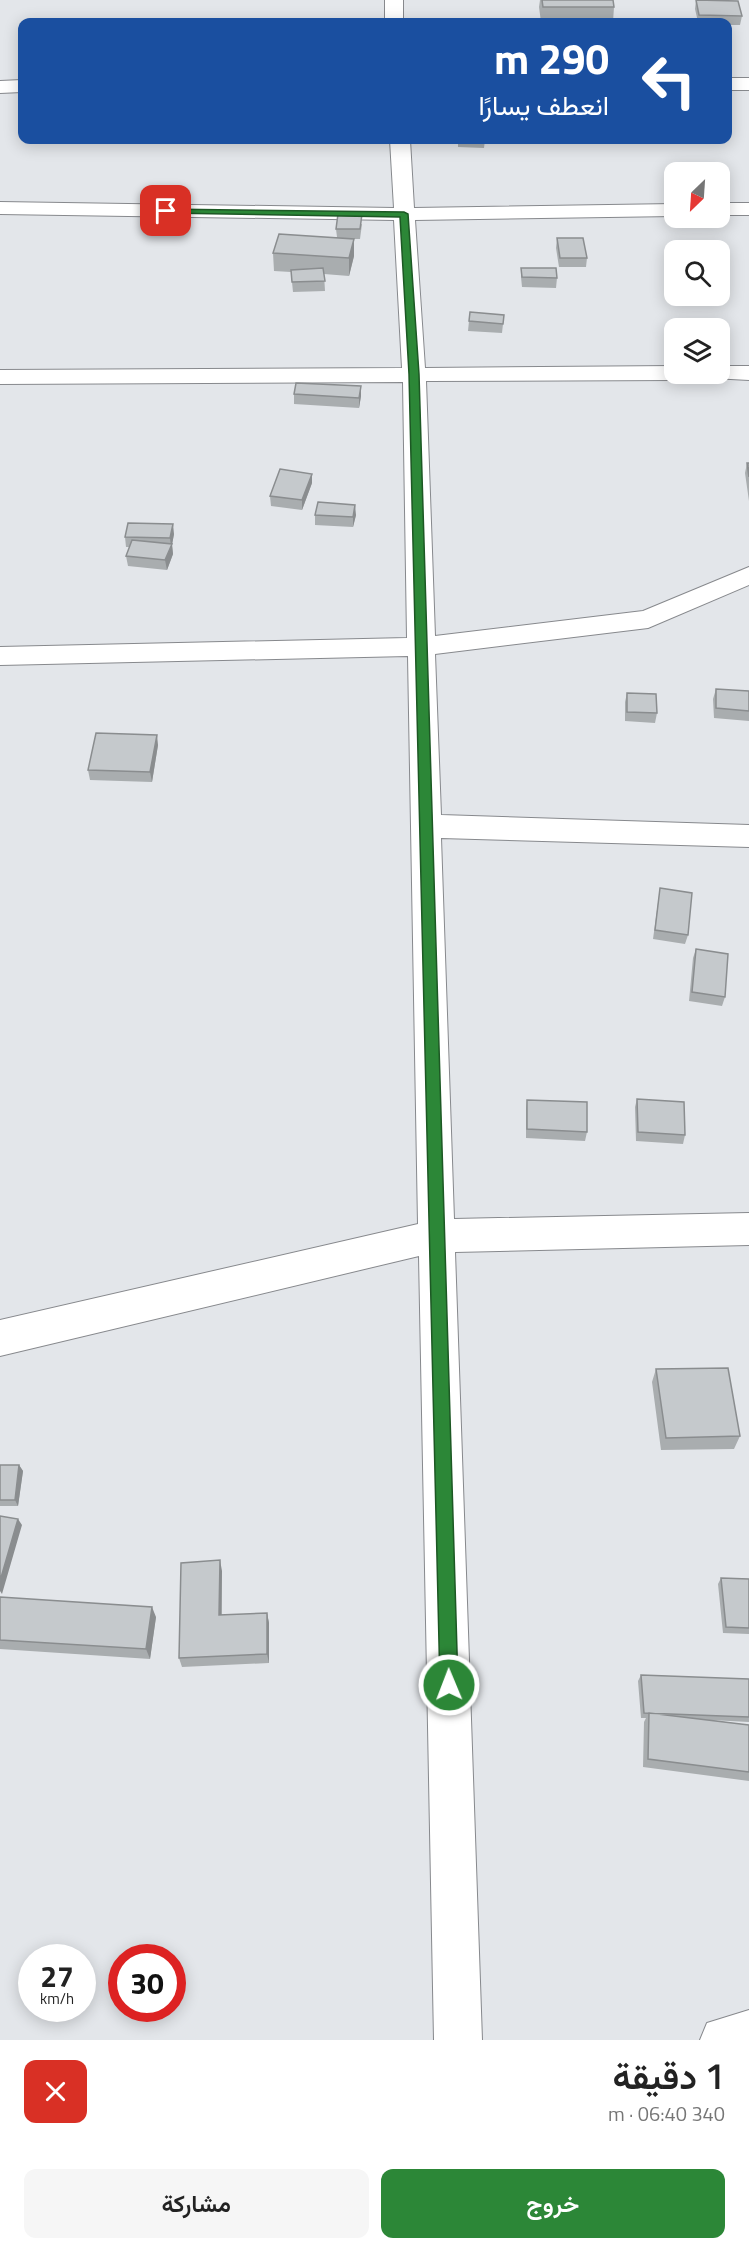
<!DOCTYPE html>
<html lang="ar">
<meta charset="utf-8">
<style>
:root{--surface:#fff;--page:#f6f6f6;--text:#222;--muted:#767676;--accent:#2c8737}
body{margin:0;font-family:"Titillium Web",Vazirmatn,sans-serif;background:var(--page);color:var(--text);direction:rtl;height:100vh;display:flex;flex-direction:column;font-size:22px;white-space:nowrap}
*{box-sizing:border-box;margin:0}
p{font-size:20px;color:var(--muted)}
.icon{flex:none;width:33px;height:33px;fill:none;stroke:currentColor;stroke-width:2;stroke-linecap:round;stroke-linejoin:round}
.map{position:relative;height:2040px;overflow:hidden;direction:ltr}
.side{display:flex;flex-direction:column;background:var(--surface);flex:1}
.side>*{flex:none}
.banner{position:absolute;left:18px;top:18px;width:714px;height:126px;border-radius:12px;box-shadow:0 3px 15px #0003;direction:rtl;background:#1a4fa0;color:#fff;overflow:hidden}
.needle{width:39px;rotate:205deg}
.fabs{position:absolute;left:664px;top:162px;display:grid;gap:12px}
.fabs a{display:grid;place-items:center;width:66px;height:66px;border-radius:12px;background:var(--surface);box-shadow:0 3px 15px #0003;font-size:30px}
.speed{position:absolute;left:18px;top:1944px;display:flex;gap:12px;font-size:30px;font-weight:700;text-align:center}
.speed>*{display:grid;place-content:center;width:78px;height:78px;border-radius:50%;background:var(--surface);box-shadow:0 3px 15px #0003;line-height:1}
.speed small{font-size:15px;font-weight:400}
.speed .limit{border:9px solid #d22;background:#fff;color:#111}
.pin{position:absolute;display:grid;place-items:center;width:51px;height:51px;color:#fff;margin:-26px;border-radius:12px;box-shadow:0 3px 9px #0006}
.me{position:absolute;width:66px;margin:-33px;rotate:359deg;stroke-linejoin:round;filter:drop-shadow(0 0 4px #0008)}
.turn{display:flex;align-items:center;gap:21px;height:126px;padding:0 24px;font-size:27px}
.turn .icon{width:78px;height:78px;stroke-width:2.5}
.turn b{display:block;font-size:42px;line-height:51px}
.round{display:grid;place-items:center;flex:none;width:63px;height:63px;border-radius:12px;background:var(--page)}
.overview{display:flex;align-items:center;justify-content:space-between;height:102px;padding:0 24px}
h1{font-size:36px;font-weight:600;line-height:45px}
.cta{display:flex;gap:12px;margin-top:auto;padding:12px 24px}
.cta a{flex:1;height:69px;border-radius:12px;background:var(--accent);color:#fff;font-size:24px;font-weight:600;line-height:69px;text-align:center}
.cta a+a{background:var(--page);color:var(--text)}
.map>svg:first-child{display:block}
</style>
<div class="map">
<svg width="749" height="2040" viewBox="0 0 749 2040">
<rect width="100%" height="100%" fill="#e3e6ea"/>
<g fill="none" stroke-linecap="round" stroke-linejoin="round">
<!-- street casing -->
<g stroke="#87898d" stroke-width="2">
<path id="street" d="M385,0H403V22H385Z
M728,78H749V90H728Z
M22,80V92L0,93V81Z
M390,140H410L414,208L675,204V216L415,220L425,368L675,366V374H686L683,378L675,380L426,381L435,636L643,611L749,567V585L648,628L435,654L441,815L749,825V847L441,838L454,1219L749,1213V1245L455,1252L482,2040H434L419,1256L0,1356V1320L418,1224L408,656L0,665V647L407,638L403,382L0,384V370L402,368L394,220L0,214V202L394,208Z
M720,203H749V215H720Z
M720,366H749V380L712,378L709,374H720Z
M749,2010V2040H700L707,2023Z"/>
</g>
<!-- street -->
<use href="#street" fill="#fff" fill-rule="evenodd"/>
</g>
<!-- wall -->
<path fill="#a9adaf" d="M540,0H613L614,7L613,22H541L539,7Z
M696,0L742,16L740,25H728V22H698L695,9Z
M458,140H485L484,148L458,147Z
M362,224L360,239H354V256L349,276L324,274L325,291L293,292L291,272L274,271L273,253L337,237L336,229Z
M557,238L587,258L586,267H559L556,248Z
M521,268L557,278L556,288L522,287L521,277Z
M504,315L502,333L468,331L469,321Z
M361,386V396L359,408L294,404V394Z
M747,463H749V501L745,473Z
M312,483L302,510L271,506L270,496Z
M315,515H356L353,527L315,525Z
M174,534L172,544L173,554L167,570L128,566L126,556L130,547H126L125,537Z
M716,689L749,691V721L714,718L713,699Z
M627,693L657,713L655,723L625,721V702Z
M158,745L152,782L90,780L88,770Z
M660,888L688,935L685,944L653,939Z
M696,949L725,997L722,1006L689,1001L693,958Z
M637,1099L685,1135L683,1144L636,1141L635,1107Z
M527,1100L587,1132L585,1141L526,1138V1108Z
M656,1369L740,1436L734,1449L661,1450L652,1382Z
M0,1465H19L23,1471L18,1506H0Z
M222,1571V1615L267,1613L269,1623V1663L182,1667L179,1658Z
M721,1578L749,1579V1634L723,1633L718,1584Z
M0,1597L156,1617L150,1659L0,1649Z
M641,1675L749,1679V1722L710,1720L749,1725V1781L643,1767L644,1722L646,1718H641L638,1681Z"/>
<!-- shaded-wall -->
<path fill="#8a8d8f" d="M354,239V256L349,276V258Z
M361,386V396L359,408V398Z
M312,474V483L302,510V500Z
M355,505L356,515L353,527V517Z
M173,524L174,534L172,545L173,554L167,570L165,560L171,547L170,538Z
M157,735L158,745L152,782L150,772Z
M19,1465L23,1471L18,1506L15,1500Z
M18,1519L22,1525L2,1594L0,1591V1581Z
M220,1560L222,1571L221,1625L219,1615Z
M152,1607L156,1617L150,1659L146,1649Z
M267,1613L269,1623V1663L267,1654Z"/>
<!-- building -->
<path fill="#c5c9cc" stroke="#8a8d8f" stroke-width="1.5" d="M542,0H613L614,7H543Z
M696,0L738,1L742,16L699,15Z
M338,214H362L360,229H336Z
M279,234L354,239L349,258L273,253Z
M557,238H583L587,258H560Z
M323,268L325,281L292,282L291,270Z
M521,268H556L557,278L522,277Z
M470,312L504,315L503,324L469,321Z
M296,383L361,386L359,398L294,394Z
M747,463H749V477Z
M280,469L312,474L302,500L270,496Z
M318,502L355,505L353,517L315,515Z
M128,523L173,524L170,538L125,537Z
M132,540L172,544L165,560L126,556Z
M716,689L749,691V711L716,708Z
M627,693L656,694L657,713L627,712Z
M96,733L157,735L150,772L88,770Z
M660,888L692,893L688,935L655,930Z
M696,949L728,954L725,997L692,992Z
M637,1099L684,1102L685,1135L638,1132Z
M527,1100L587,1102V1132L527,1129Z
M728,1368L740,1436L666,1438L656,1369Z
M0,1465H19L15,1500H0Z
M0,1516L18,1519L0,1581Z
M220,1560L219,1615L267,1613V1654L179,1658L181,1563Z
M721,1578L749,1579V1628L726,1627Z
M0,1597L152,1607L146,1649L0,1640Z
M641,1675L749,1679V1717L644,1713Z
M649,1713L749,1725V1772L648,1759Z"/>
<!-- route -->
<path fill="#2c8737" stroke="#1d5824" stroke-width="1.5" d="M163,209L404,212L408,214L419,374L458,1685L455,1692L449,1694L442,1692L440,1685L409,374L400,217L166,213L163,212Z"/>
</svg>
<div class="fabs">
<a><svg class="needle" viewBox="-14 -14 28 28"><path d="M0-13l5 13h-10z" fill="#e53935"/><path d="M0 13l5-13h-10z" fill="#767676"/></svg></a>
<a><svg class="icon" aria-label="search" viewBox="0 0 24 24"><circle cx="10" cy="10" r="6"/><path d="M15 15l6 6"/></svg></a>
<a><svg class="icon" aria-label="layers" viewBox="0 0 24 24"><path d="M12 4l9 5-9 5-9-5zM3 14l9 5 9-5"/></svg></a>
</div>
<div class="speed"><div>27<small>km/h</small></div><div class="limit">30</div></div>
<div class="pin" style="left:166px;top:211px;background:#d93025"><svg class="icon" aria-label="arrive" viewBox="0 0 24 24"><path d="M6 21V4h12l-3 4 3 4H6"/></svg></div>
<svg class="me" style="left:449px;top:1685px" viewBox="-20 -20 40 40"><circle r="17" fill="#2c8737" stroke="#fff" stroke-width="3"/><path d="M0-11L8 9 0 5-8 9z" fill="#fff"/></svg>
<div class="banner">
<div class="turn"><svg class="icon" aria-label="left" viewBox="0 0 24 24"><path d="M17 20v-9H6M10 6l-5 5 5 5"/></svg><div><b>290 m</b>انعطف يسارًا</div></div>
</div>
</div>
<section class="side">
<div class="overview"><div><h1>1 دقيقة</h1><p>340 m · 06:40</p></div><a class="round" style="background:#d93025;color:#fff"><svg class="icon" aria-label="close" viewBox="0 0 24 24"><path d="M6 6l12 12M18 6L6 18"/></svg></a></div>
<div class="cta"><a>خروج</a><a>مشاركة</a></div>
</section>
